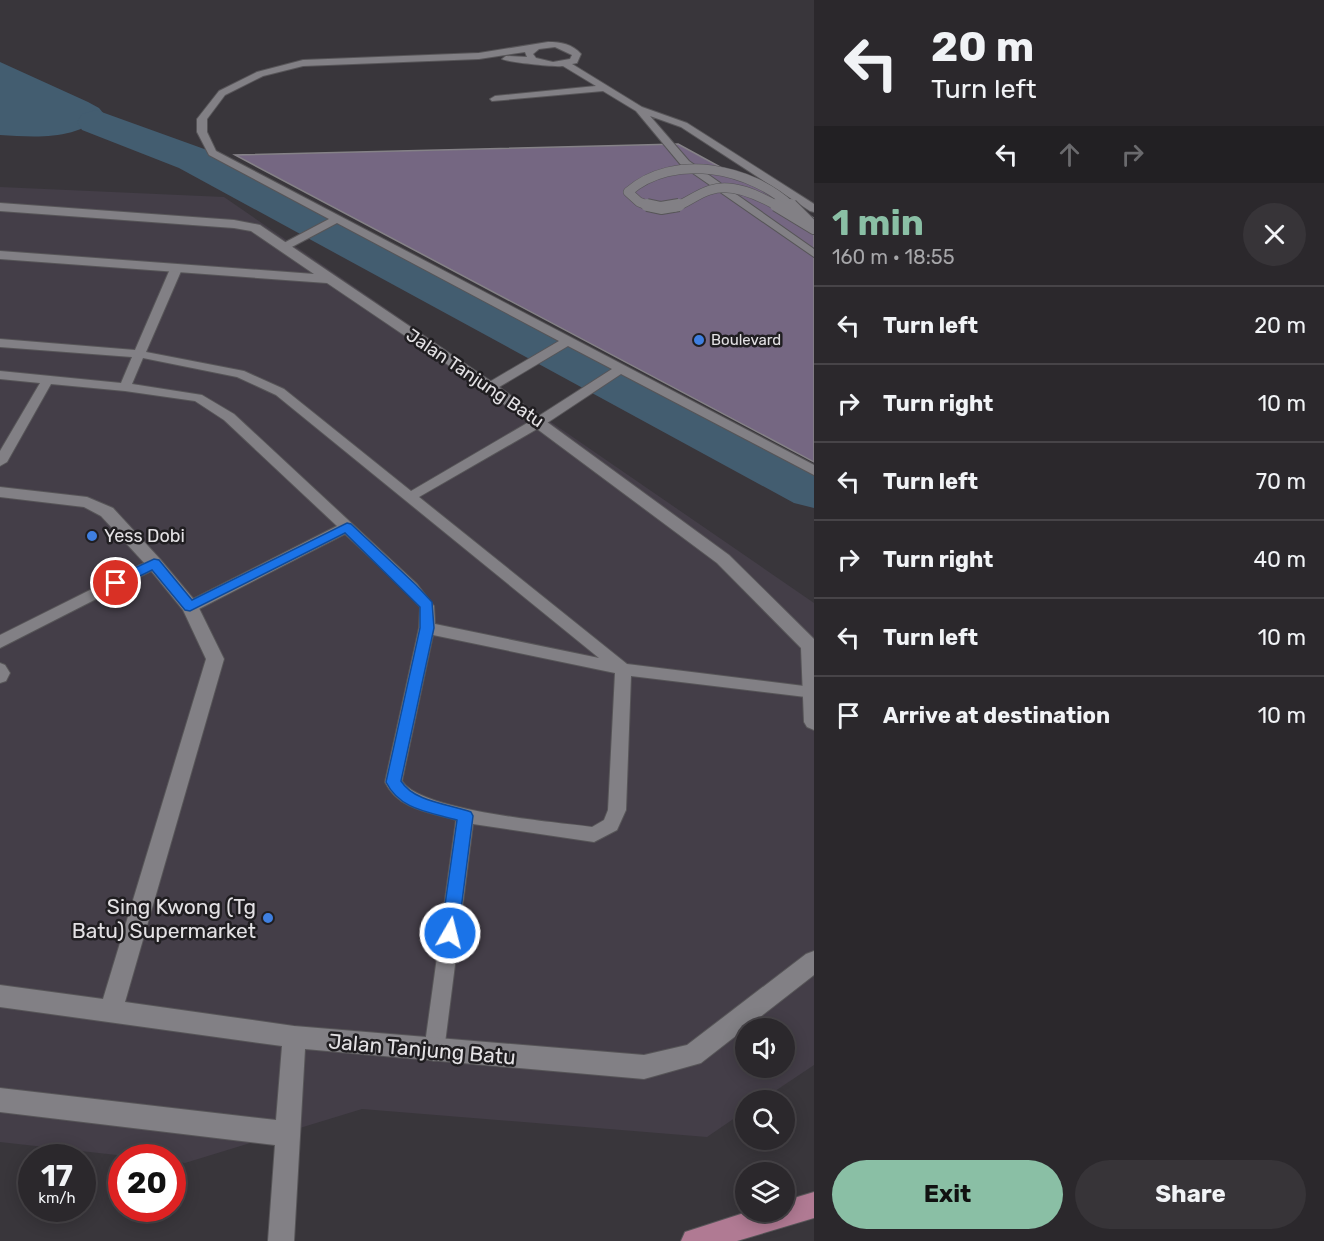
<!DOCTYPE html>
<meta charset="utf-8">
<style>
:root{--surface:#2b282c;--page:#373438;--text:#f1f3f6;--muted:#a6a6a9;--line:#474448;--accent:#8abfa5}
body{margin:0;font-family:Rubik,sans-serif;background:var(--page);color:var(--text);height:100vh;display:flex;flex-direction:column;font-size:22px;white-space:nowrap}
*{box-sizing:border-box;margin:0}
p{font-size:20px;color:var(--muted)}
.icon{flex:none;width:33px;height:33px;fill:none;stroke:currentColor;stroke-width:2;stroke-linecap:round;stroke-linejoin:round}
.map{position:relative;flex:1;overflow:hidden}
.side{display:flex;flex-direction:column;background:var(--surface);width:510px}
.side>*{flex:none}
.hud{background:#2b282c;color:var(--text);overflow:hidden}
.fabs{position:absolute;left:735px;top:1018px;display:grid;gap:12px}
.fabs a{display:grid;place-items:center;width:60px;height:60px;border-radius:50%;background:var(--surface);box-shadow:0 3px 15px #0003,0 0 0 2px var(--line);font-size:30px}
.speed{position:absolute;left:18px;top:1144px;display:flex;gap:12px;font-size:30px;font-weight:700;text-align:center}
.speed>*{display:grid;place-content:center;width:78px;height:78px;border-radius:50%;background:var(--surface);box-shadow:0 3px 15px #0003,0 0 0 2px var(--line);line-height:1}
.speed small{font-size:15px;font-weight:400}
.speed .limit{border:9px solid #d22;background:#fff;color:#111}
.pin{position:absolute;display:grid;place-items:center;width:51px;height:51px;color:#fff;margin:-26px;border:3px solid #fff;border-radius:50%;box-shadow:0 2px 6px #0007}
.me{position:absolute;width:66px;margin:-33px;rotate:8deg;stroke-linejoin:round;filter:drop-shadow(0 0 4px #0008)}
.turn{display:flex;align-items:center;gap:21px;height:126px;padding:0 18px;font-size:27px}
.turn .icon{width:78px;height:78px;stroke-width:2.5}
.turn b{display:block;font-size:42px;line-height:51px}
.lanes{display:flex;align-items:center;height:57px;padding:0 18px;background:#0003;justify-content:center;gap:30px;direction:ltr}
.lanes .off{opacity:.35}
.round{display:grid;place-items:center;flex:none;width:63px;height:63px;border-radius:32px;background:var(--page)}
.summary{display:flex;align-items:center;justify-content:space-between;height:102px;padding:0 18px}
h1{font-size:36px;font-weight:700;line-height:45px;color:var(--accent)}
.action{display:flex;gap:12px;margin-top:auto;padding:12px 18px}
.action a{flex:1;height:69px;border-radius:36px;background:var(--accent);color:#111;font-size:24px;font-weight:700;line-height:69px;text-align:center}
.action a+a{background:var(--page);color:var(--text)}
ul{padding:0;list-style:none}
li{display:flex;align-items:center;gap:18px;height:78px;padding:0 18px;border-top:2px solid var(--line)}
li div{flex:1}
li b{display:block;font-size:22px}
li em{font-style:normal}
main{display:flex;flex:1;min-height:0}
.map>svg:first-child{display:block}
</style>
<main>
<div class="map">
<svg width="814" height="1241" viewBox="0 0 814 1241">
<rect width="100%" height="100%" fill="#39363b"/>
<!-- built -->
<path fill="#443e48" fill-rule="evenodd" d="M0,187L224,197L814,603V1065L760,1101H746L745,1111L707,1137L362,1109L185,1163L173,1161L172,1158H144L0,1142ZM746,1029H784V1068H746Z"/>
<!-- water -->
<path fill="#435d70" d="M0,62L88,102L99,108L104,114C76,141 35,137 0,135Z"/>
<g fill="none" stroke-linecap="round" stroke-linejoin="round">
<!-- river -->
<path fill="#435d70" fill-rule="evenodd" d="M96,110L207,150L814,467V508L794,503L179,168L82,130L77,122L82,114Z"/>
</g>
<!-- building -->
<path fill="#756782" stroke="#858287" stroke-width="1.5" d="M678,144L814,218V462L235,155Z"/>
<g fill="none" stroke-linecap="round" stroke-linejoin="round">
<!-- lane casing -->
<g stroke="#575558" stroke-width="2">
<path id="lane" d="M548,42C561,42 572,44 581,54L577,63L572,64L642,107L687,123L814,204V212L810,211L681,127L650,116L689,161L814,249V257L681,165L636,111L603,91L492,101L490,99L495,96L596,86L563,66C555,67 507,62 502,59L506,56L527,57L525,52L479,59L303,66L263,76L225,95L207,119V132L216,151L814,465V475L621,374L544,425L419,497L627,664L812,687L814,688V698L631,676L626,810L617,830L594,842L473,824L444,1051L441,1058L434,1061L427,1058L424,1051L456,820C428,812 398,809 385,782L419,628L420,607L407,592L345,534L195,611H185L183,607L185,603L337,526L224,420L195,401L125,391L51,384L7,462L0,466V451L40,383L0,379V371L121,383L132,357L0,347V339L135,350L170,269L172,267H180L182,269L146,352L244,371L284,389L411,491L534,419L612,369L568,346L494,390H486L484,387L486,384L559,341L337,223L288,249H280V245L329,219L209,155L197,132V119L219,91L257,72L303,60L479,53ZM555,47L572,55L570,59L553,62L536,58L533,54L539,49ZM143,358L237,377L276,395L599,658L435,624L434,606L417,584L234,414L202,395L132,384ZM433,635L615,673L608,810L604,820L592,827C554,822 421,811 402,781Z
M154,558L161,563L159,567L0,648V635Z
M0,663L5,665L10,673L6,681L0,683Z"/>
</g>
<!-- street casing -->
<g stroke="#575558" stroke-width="2">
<path id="street" d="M0,203L234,220L260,225L495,384L729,555L814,639V730L807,727L804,722L801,648L717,563L485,390L327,283L0,259V251L314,274L251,231L234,228L0,211Z
M0,487L87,497L113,508L160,559L196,602L224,659L125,1002L294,1026L644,1055L687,1045L806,954L814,951V975L701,1063L644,1079L305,1049L294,1241H268L275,1145L0,1112V1088L276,1120L282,1046L0,1007V985L103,999L206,659L183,610L148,567L101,516L84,507L0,497Z"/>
</g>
<!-- primary casing -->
<g stroke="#575558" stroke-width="2">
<path id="primary" d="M814,1192V1218L737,1241H681L685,1232L747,1212H784V1201Z"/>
</g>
<!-- lane -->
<use href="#lane" fill="#828085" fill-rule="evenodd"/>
<!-- street -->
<use href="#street" fill="#828085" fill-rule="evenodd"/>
<!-- primary -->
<use href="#primary" fill="#b07a93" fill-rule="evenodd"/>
<!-- lane-bridge-far1 casing -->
<g stroke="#575558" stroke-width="10" stroke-linecap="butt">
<path id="lane-bridge-far1" d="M652,207L639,202L628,192C674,152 751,168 792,207
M675,207C687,203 697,194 710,190C732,182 760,196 779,207"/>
</g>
<!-- lane-bridge casing -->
<g stroke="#575558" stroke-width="14" stroke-linecap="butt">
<path id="lane-bridge" d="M647,205L661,208L679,205
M776,205L814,228L791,205"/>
</g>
<!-- lane-bridge-far1 -->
<use href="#lane-bridge-far1" stroke="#828085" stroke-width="9"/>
<!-- lane-bridge -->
<use href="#lane-bridge" stroke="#828085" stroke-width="12"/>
</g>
<!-- route -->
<path fill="#1a73e8" stroke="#114b97" stroke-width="1.5" d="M347,523L351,524L416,585L432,602L434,628L401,781C414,802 449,804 471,812L473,816L458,933L455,939L450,941L444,939L441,933L457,820C429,812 400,810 386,782L420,628V607L345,533L190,611L185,610L152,570L120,586L116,587L109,583L111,579L154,559L159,560L192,600Z"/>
<!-- markers -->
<g fill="#3f7fe0" stroke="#201e21" stroke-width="2">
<circle cx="699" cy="340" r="6"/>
<circle cx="92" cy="536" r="6"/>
<circle cx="268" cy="918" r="6"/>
</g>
<g text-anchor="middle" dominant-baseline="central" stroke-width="5" stroke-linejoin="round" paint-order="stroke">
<!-- far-poi labels -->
<g font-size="15" fill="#e3e1e4" stroke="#201e21" text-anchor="start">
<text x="711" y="340">Boulevard</text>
</g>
<!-- street labels -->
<g font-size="18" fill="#e3e1e4" stroke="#201e21">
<text transform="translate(475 378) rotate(34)">Jalan Tanjung Batu</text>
</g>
<!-- poi labels -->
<g font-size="18" fill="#e3e1e4" stroke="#201e21" text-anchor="start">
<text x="104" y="536">Yess Dobi</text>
</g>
<!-- near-poi labels -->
<g font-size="21" fill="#e3e1e4" stroke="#201e21" text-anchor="end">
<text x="256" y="906">Sing Kwong (Tg<tspan x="256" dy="24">Batu) Supermarket</tspan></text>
</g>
<!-- near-street labels -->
<g font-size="21" fill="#e3e1e4" stroke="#201e21">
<text transform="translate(422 1049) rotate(5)">Jalan Tanjung Batu</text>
</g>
</g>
</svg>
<div class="fabs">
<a><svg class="icon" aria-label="sound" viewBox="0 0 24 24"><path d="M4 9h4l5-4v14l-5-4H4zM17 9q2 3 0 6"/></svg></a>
<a><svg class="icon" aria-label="search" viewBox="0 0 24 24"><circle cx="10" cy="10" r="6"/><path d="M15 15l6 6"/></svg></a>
<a><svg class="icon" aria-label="layers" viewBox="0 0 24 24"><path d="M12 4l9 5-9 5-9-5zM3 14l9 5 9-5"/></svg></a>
</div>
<div class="speed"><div>17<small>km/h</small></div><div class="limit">20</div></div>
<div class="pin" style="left:116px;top:583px;background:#d93025"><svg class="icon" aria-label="arrive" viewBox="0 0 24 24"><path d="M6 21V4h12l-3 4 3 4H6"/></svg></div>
<svg class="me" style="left:450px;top:933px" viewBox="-20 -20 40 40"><circle r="17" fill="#1a73e8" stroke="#fff" stroke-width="3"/><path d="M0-11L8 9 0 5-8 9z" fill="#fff"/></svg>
</div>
<section class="side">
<div class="hud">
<div class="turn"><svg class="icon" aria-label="left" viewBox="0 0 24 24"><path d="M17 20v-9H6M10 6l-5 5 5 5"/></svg><div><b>20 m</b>Turn left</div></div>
<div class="lanes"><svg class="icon" aria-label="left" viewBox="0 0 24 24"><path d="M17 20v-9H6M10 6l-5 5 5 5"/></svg><svg class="icon off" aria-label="ahead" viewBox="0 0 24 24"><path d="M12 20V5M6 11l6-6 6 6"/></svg><svg class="icon off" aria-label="right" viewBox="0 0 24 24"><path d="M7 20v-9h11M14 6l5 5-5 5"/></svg></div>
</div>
<div class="summary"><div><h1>1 min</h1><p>160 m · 18:55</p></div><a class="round"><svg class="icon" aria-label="close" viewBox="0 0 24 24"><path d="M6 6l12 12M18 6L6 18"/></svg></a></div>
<ul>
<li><svg class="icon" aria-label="left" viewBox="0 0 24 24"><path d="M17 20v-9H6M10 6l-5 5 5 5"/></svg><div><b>Turn left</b></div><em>20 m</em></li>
<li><svg class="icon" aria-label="right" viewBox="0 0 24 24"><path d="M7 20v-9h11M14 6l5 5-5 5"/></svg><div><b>Turn right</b></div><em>10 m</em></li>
<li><svg class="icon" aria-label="left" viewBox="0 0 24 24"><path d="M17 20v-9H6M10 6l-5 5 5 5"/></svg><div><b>Turn left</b></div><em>70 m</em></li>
<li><svg class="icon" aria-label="right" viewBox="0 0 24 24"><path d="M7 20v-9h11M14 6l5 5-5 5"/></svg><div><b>Turn right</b></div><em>40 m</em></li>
<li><svg class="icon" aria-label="left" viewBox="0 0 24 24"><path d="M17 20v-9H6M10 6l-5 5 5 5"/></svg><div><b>Turn left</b></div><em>10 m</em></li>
<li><svg class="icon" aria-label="arrive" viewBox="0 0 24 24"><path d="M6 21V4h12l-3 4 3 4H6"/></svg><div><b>Arrive at destination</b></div><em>10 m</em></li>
</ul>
<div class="action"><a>Exit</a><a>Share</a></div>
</section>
</main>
